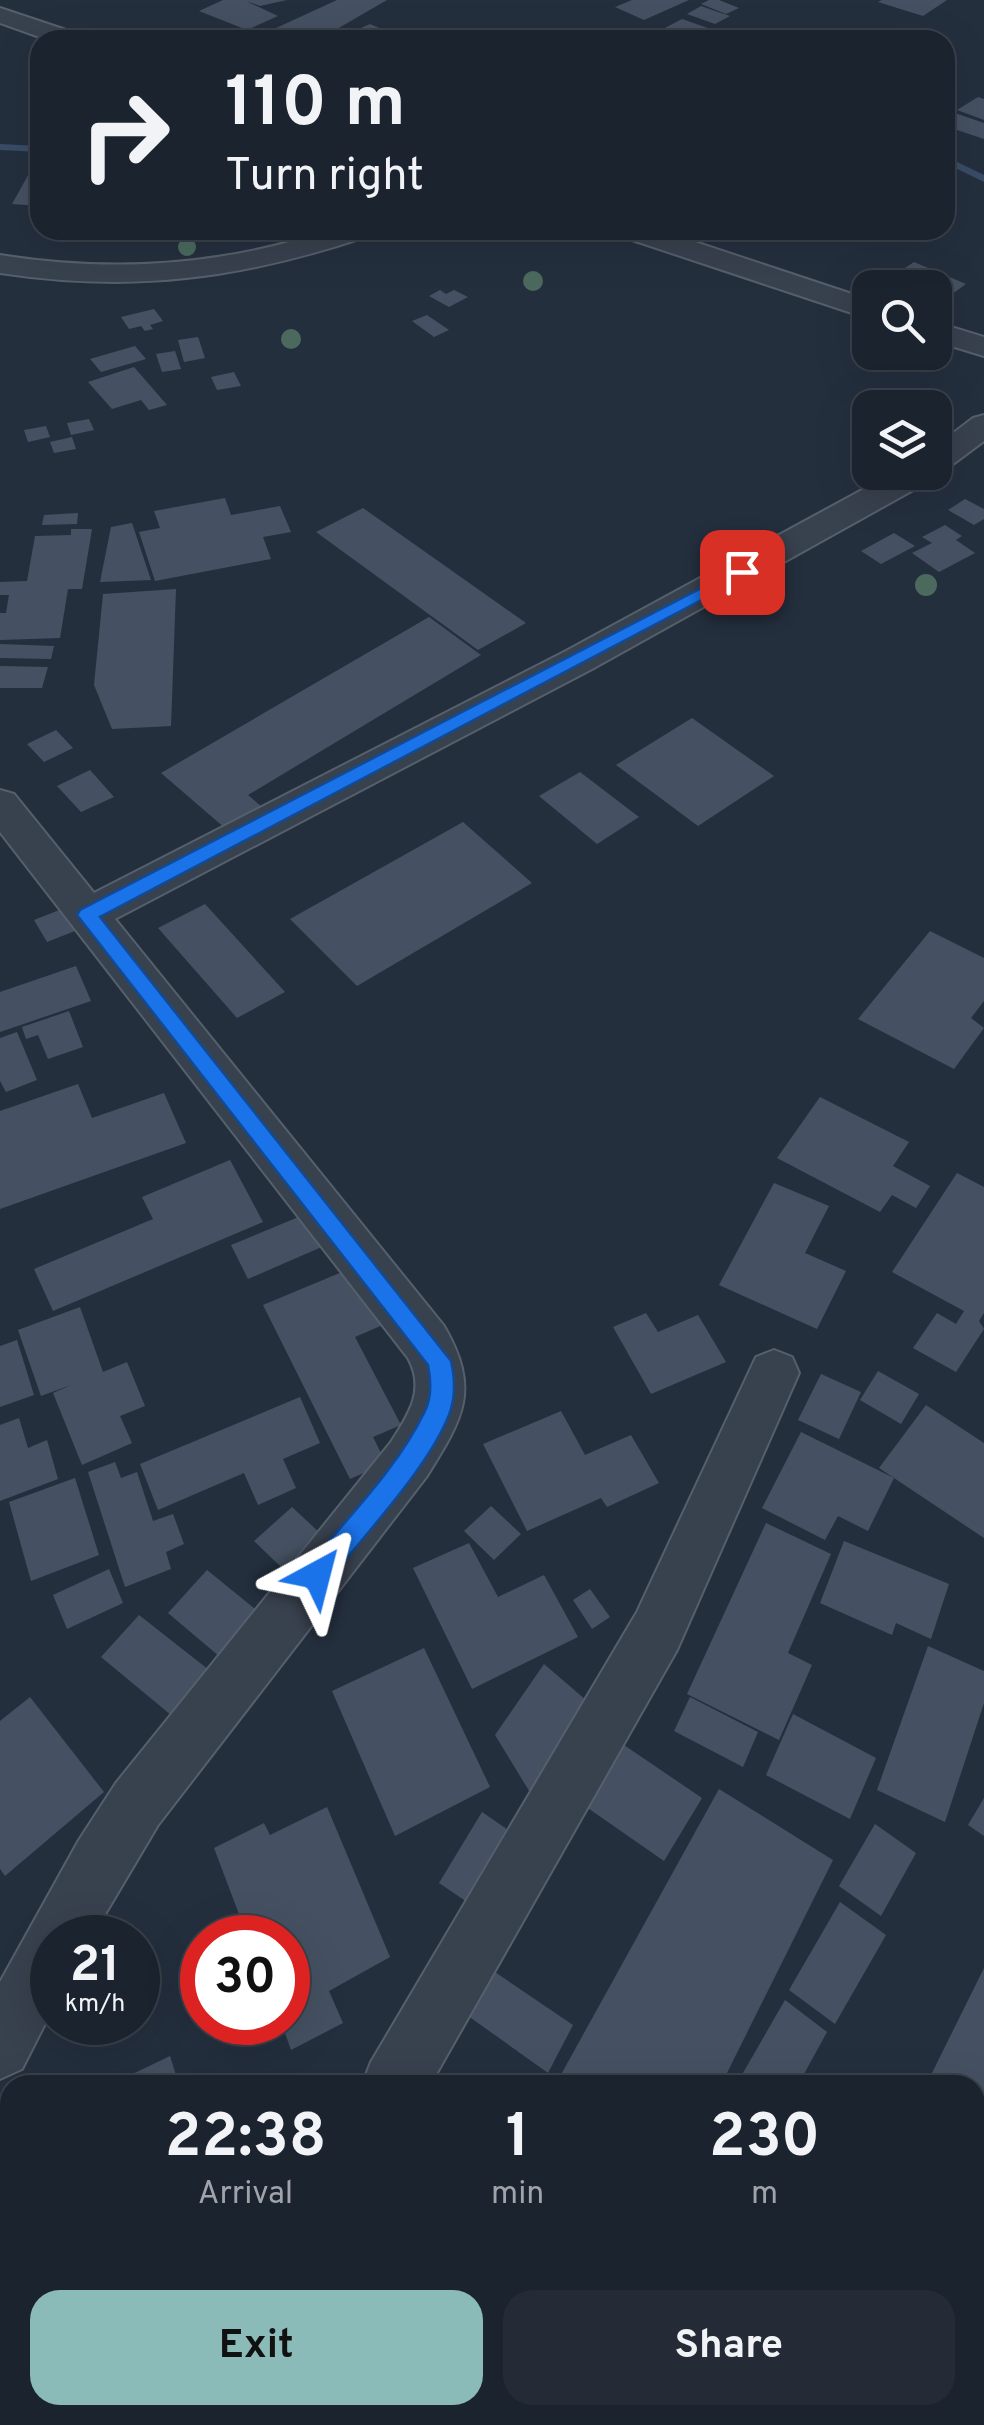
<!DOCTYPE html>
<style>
:root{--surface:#1b232e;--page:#242b36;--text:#f1f3f6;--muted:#a0a4aa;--line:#39404a;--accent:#8bbbb9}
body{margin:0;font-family:Overpass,sans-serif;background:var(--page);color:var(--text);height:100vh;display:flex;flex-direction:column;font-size:38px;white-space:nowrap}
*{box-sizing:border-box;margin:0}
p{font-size:32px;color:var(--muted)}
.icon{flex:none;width:55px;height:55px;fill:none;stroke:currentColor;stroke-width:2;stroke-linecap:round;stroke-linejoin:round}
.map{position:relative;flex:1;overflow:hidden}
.panel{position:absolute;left:0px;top:2075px;width:985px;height:350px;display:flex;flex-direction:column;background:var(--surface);border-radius:30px 30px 0 0;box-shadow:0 10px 40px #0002,0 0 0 2px var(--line)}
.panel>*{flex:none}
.hud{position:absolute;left:30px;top:30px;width:925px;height:210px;border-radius:30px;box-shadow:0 10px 40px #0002,0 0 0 2px var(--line);background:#1b232e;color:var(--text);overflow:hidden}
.tools{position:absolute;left:852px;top:270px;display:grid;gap:20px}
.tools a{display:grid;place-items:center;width:100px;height:100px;border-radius:20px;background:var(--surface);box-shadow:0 10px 40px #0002,0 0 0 2px var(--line);font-size:50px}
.speed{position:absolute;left:30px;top:1915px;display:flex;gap:20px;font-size:50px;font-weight:700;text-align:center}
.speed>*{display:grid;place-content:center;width:130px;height:130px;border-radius:50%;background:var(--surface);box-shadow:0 10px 40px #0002,0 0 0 2px var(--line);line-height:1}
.speed small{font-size:25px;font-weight:400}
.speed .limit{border:15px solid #d22;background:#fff;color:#111}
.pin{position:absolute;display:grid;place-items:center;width:85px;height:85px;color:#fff;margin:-42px;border-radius:20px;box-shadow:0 5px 15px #0006}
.me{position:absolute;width:110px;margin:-55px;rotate:38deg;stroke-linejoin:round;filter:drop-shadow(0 0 8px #0008)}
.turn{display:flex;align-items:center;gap:35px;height:210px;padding:0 30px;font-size:45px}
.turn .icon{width:130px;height:130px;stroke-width:2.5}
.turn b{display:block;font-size:70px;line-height:85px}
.eta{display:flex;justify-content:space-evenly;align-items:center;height:170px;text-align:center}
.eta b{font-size:60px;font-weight:700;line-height:70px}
.cta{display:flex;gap:20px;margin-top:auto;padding:20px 30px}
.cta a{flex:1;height:115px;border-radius:30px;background:var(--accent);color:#111;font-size:40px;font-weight:700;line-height:115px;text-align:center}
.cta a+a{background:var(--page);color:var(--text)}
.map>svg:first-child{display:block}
</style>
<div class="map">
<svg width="984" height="2425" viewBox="0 0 984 2425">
<rect width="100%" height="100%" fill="#242f3e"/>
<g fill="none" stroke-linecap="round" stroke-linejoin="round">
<!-- stream -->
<path fill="#394c67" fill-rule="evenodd" d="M0,144L40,146V152L0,150Z
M945,156L984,175V182L945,163Z"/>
</g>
<!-- building -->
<path fill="#455162" d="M223,0H287L260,6L246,1L278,16L247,30L199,11Z
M337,0H387L318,40H281L263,34Z
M632,0H689L644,20L615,7Z
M709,0H719L739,8L726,14L701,4Z
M882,0H947L923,16L878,2Z
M701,6L721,13L730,16L715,24L687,14Z
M682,19L739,39V40H689L661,30Z
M370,24L407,40H334Z
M978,97L984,99V120L957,110Z
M952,112L984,123V139L945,126V117Z
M31,170H40V206L12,204Z
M914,262L966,284L941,302L935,299V288H908L888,279Z
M440,290L446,294L454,290L468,297L449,307L429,296Z
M154,309L163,321L150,325L153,329L145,331L141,326L129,329L121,317Z
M427,315L449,330L434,337L412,321Z
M198,337L205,358L184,362L178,340Z
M135,346L146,359L101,372L90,359Z
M175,351L181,369L162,372L156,354Z
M134,367L167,405L149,410L141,400L112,409L88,382Z
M234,372L241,386L217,390L211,377Z
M89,419L94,430L71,435L67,423Z
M46,426L50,437L28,442L24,430Z
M72,437L76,449L54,453L50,442Z
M225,498L231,515L280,506L291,532L263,537L271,559L155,581L139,532L160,528L154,511Z
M965,499L984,509V519L974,525L948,510Z
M363,508L526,623L478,650L316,532Z
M78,513L77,524L42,525L44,515Z
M132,523L151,580L100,582L111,527Z
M945,525L962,536L956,540L975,553L939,572L912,553L932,543L922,537Z
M71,529H92L82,589H68L60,638L0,640V613H6L9,595H0V582L27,581L35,536L71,535Z
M894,533L915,546L881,564L861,551Z
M176,589L171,726L112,729L94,685L103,594Z
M429,617L481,655L248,795L262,807L226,829L161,773Z
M0,644L54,646L51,659L0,658Z
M0,666L48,667L42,688H0Z
M692,718L774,776L698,826L616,765Z
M56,730L73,748L44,762L27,744Z
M90,770L114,797L81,812L57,786Z
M580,772L639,817L597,844L539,796Z
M463,822L532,883L357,986L290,919Z
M205,904L285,992L237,1018L158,928Z
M67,907L80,929L47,942L34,920Z
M930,931L984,958V1001L971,1018L984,1028L954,1069L858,1019Z
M76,966L91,1001L0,1032V992Z
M69,1011L83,1047L48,1059L38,1035L26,1039L22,1027Z
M17,1032L37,1080L6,1092L0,1081V1038Z
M78,1084L92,1118L164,1093L186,1143L0,1209V1111Z
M820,1097L909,1142L893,1166L930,1186L916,1208L892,1195L880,1212L777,1158Z
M230,1160L263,1222L53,1311L34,1269L153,1219L142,1197Z
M957,1173L984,1187V1313L979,1321L984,1329L956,1372L913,1348L937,1313L956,1324L964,1311L892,1272Z
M774,1183L829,1206L805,1253L846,1271L817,1329L719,1285Z
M313,1211L331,1243L248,1279L231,1245Z
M354,1267L385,1324L355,1337L401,1425L373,1437L386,1463L350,1479L263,1305Z
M80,1307L103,1372L127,1362L145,1406L120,1416L132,1443L82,1465L53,1393L71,1385L41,1396L18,1330Z
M646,1313L658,1332L698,1315L726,1362L651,1394L613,1327Z
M17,1340L34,1395L0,1407V1346Z
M878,1371L919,1394L901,1424L860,1400Z
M821,1374L861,1392L839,1439L798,1420Z
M300,1397L320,1443L283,1459L296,1488L258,1505L244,1473L158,1510L140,1464Z
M926,1405L984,1443V1538L879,1468Z
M561,1411L585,1455L631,1435L659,1483L607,1507L601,1498L527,1531L483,1444Z
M19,1418L28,1448L47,1440L58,1479L0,1501V1425Z
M801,1432L894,1478L868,1531L838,1516L825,1540L762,1508Z
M115,1462L121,1478L137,1472L153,1521L173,1514L184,1544L166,1552L171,1569L125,1587L88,1472Z
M75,1478L99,1555L31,1581L9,1502Z
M491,1506L521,1534L494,1560L464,1531Z
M292,1507L321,1534L283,1569L254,1541Z
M766,1523L831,1554L788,1653L812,1665L779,1740L687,1694Z
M844,1541L949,1584L931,1639L896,1623L892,1635L820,1603Z
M469,1543L498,1597L544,1575L578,1637L472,1689L413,1568Z
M109,1569L123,1603L67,1629L53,1595Z
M207,1570L266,1618L226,1662L168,1613Z
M590,1589L610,1617L592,1629L573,1600Z
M139,1615L209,1670L171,1715L101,1657Z
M928,1646L984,1671V1703L945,1822L877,1790Z
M424,1648L490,1787L395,1836L332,1691Z
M544,1664L594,1707L534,1799L495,1735Z
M30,1697L104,1792L5,1876L0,1869V1721Z
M690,1697L758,1732L743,1767L674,1731Z
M793,1714L876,1758L850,1819L766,1775Z
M621,1743L702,1798L664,1861L582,1804Z
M719,1789L833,1860L721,2085H565L558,2080Z
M984,1798V1836L968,1825Z
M327,1807L390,1957L329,1991L343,2023L291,2050L281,2022H288V1938H248L214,1848L264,1823L270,1835Z
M482,1812L514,1834L470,1904L439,1883Z
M875,1824L916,1853L881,1916L839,1886Z
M840,1902L886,1935L835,2024L789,1990Z
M489,1968L573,2025L548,2073L464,2013Z
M984,1968V2140L975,2133V2085H926Z
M785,2000L827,2032L798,2085H736Z
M170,2056L179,2085H122L120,2080Z
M975,2365L984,2371V2425H787L791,2415H975Z
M384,2415H482L475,2425H393Z"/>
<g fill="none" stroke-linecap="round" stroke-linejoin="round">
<!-- street casing -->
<g stroke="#565f6c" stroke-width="4">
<path id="street" d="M0,8L81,35L85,40H48L0,23Z
M330,230H372L368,236C241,279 133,293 0,273V255C113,273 220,266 330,230Z
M616,230H659L870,300V319L620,236Z
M935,322L984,337V356L935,341Z
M984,415V441L933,479L592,669L115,919L444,1326C481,1390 463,1418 427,1476L158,1825L91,1938H52V2010L22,2069L0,2079V1982L79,1840L116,1783L391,1442C408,1415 426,1390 408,1358L0,832V790L14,794L94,893L566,651L895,472H935V447L973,418Z
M774,1350L792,1357L799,1373L677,1650L430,2085H362L371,2062L637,1612L756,1357Z
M975,2156L984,2160V2228L975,2224Z
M209,2415H279L275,2425H205Z
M678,2415H748L744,2425H674Z"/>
</g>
<!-- secondary casing -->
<g stroke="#565f6c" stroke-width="5">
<path id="secondary" d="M10,2375V2415H58L62,2425H0V2379Z"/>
</g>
<!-- street -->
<use href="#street" fill="#38414e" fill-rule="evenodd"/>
<!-- secondary -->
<use href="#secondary" fill="#465061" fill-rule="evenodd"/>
</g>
<!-- trees -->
<g fill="#4b6a5d">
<circle cx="187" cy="247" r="9"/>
<circle cx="533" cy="281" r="10"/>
<circle cx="291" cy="339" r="10"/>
<circle cx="926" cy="585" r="11"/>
</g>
<!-- route -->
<path fill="#1a73e8" stroke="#114b97" stroke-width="2.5" d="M742,567L747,569V576L100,917L451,1361C455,1379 456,1397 449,1415C427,1470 363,1536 326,1584L317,1588L308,1584L304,1575L308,1566C347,1518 398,1468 425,1411C432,1397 431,1380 428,1365L77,915L80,910Z"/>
</svg>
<div class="tools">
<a><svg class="icon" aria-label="search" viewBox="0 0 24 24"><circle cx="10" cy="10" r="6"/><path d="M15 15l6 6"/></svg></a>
<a><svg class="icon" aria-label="layers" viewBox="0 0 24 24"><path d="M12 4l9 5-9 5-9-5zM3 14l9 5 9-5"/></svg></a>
</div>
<div class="speed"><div>21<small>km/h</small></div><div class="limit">30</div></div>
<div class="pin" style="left:742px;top:572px;background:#d93025"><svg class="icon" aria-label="arrive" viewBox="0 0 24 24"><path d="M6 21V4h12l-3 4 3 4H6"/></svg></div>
<svg class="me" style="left:317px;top:1575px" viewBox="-20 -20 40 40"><path d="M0-17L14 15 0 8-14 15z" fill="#1a73e8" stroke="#fff" stroke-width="4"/></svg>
<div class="hud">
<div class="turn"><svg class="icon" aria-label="right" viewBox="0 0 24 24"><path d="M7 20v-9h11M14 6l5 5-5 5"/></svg><div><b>110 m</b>Turn right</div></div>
</div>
<section class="panel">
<div class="eta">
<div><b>22:38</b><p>Arrival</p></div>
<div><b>1</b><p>min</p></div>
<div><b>230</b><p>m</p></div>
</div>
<div class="cta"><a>Exit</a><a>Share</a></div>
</section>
</div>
